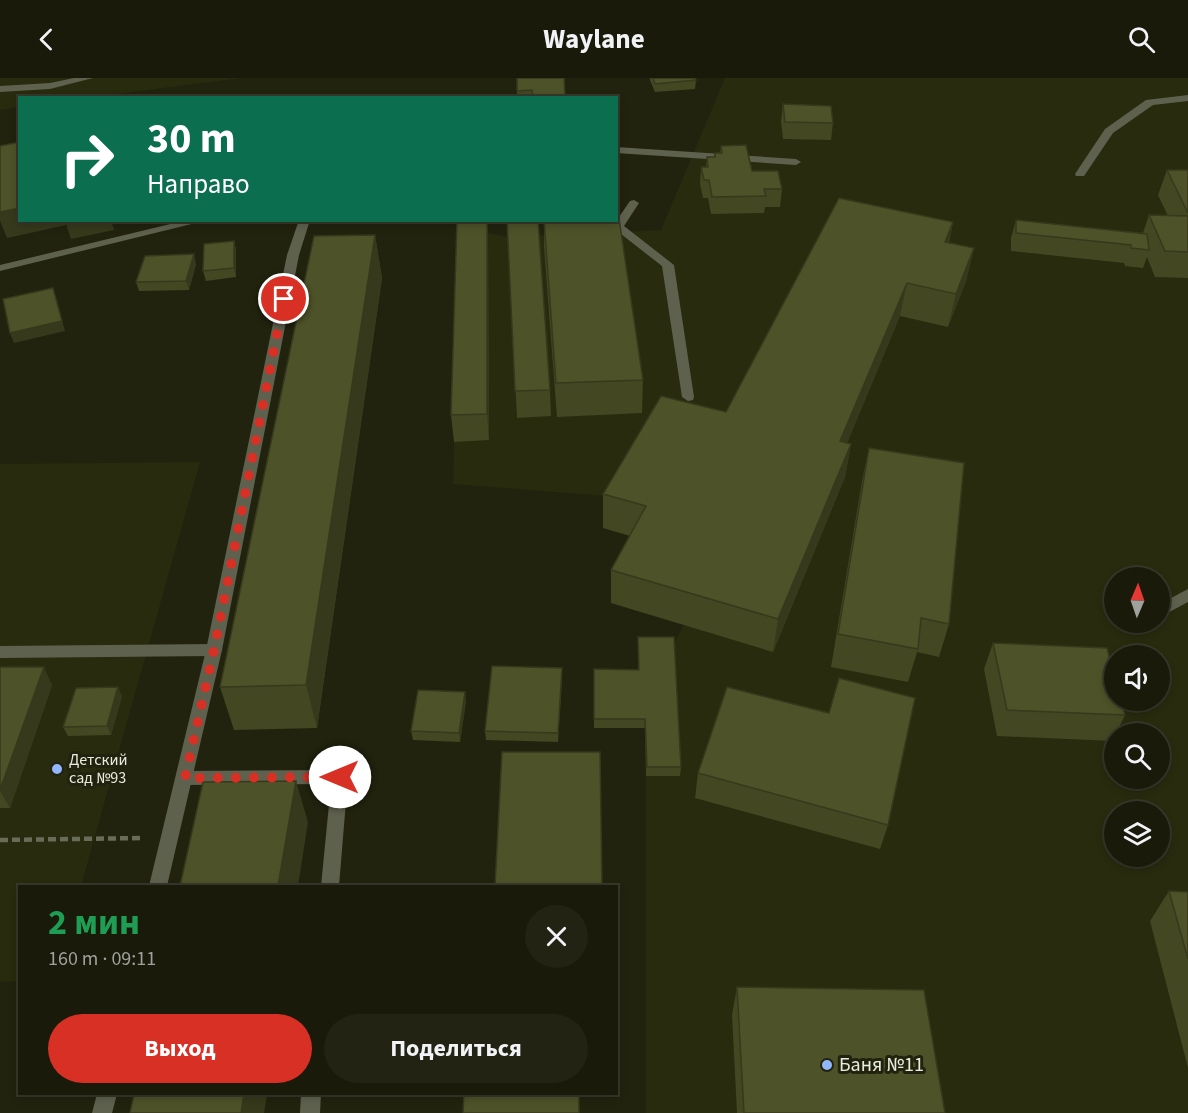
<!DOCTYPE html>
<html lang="ru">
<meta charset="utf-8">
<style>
:root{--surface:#191a0a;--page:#222313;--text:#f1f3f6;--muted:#9fa19c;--line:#37382b;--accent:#d93025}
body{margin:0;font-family:"Source Sans 3",sans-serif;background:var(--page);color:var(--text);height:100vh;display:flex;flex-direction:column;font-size:22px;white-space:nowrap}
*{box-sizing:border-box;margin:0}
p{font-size:20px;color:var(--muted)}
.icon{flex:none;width:33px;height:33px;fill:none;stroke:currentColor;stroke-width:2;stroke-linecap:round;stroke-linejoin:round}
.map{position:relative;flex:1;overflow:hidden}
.side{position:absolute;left:18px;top:807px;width:600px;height:210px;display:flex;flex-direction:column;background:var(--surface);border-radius:0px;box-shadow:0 3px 9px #0003,0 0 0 2px var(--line)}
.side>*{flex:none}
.banner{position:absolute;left:18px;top:18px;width:600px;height:126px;border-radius:0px;box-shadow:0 3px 9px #0003,0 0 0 2px var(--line);background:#0b6e4f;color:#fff;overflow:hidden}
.needle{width:39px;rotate:2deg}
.fabs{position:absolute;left:1104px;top:489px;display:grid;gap:12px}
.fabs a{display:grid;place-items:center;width:66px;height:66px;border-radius:50%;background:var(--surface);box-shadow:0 3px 9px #0003,0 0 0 2px var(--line);font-size:30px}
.pin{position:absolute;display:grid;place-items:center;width:51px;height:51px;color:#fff;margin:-26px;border:3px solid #fff;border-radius:50%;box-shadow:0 2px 6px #0007}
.me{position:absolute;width:66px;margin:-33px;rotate:270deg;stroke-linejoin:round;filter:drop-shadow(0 0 4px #0008)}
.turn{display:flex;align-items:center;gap:21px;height:126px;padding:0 30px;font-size:27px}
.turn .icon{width:78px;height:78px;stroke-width:2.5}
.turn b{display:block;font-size:42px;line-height:51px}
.round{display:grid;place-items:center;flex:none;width:63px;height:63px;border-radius:32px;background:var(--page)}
.head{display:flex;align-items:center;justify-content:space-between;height:102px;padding:0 30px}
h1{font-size:36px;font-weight:700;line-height:45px;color:#1e9e55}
.cta{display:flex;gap:12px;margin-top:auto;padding:12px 30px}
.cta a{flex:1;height:69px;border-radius:36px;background:var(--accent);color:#fff;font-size:24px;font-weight:700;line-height:69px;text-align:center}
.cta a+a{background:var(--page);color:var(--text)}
header{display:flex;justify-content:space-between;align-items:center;height:78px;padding:0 30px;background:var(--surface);font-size:27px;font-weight:700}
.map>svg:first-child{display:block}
</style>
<header><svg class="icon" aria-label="back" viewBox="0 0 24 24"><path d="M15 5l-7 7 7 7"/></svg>Waylane<svg class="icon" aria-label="search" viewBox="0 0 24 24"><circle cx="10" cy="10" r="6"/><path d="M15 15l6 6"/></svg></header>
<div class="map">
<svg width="1188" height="1035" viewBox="0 0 1188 1035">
<rect width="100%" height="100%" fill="#21230e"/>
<!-- built -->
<path fill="#282b0e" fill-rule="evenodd" d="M0,0H241L93,19L20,20L19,29L0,32Z
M725,0H1188V1035H646V698H680L673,568L684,547L611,525L644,462L603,450L620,419L453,406L459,156L488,155L508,159L661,152ZM1114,500H1160V544H1114ZM1114,578H1160V622H1114ZM1114,656H1160V700H1114ZM1114,734H1160V778H1114Z
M200,384L81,808H20L19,903L0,904V386Z"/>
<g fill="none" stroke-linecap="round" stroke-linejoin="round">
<!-- path -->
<path stroke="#6a6c5a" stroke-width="4.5" stroke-dasharray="8 4" stroke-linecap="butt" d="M0,762L143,760"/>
<!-- service -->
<path fill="#5f614f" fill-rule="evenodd" d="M1188,17V23L1153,27L1113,55L1084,98H1076L1075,96L1105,51L1146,22Z
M616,69L796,81L801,84L796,87L616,75Z
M634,122L639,125L624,148L674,187L694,319L693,322L688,323L682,319L662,188L612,149L630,123Z
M214,566L220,568L222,572L220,576L214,578L0,580V568Z
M340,692L346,694L348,699L339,808H321L331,706L185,707L179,705L177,700L179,695L185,693Z
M301,1016H321L320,1035H300Z"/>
<!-- minor -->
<path fill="#5f614f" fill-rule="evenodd" d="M74,0H93L50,11L0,14V8L50,5Z
M187,142H208L0,193V187Z
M299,142H310L299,177L222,572L167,808H149L206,572L287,177Z
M1188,511V524L1160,539V526Z
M97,1016H117L112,1035H92Z"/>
</g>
<!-- wall -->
<path fill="#434722" d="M517,0H564L565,20H517Z
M650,0H695L696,2L695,11L655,14L650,2Z
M783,26L833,45L831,62L783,61L781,43Z
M721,68L752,93L782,111L780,129H765L764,135L711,136L708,120H703L700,106L701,89H706L707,79H714L715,75H720Z
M1167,92H1188V200L1155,199L1147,179L1143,190L1125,188L1124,185L1011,173V160L1016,142L1143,155L1149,137L1168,138L1158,117Z
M457,142H488V155L489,362L454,364L451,337Z
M507,142L550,312L551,338L517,340Z
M544,142L643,302L642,335L557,339L544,169Z
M953,144L949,165L974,170L966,203L948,249L900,238L847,365L851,366L845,399L773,574L611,525V492L630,458L603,450V416L726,334Z
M375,157L382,200L317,650L234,652L220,609Z
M234,163L236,172V199L206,203L203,193Z
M196,186L189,212L139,213L136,204Z
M869,370L949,546L939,579L917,574L908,604L831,589L862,403Z
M638,559L681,689L680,698H646L645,650H594V591L638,592Z
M993,565L1125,637L1116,656H1114V659L1113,663L997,658L984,591Z
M0,589L52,607L10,730H0Z
M562,599L558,664L486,662L485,653Z
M122,618L111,657L68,658L63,649Z
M466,623L460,664L413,662L411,653Z
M829,635L888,747L880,771L695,720L698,695Z
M1169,813L1188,814V990L1150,843Z
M737,909L945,1035H737L732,937Z"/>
<!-- shaded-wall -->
<path fill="#37391c" d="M20,130V142H64L66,147L7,160L0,143V134Z
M69,142H111L114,152L71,161L65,143Z
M487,142H488V155L489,362L487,336Z
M953,144L946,176L945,164Z
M375,157L382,200L317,650L306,607Z
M234,163L236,172V199L234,190Z
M974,170L966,203L948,249L956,216Z
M194,176L196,186L189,212L186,203Z
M907,205L900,238L834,397L840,363Z
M53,210L65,253L14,265L10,255Z
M851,366L845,399L773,574L778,541Z
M44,589L52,607L10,730L0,713Z
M562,590V599L558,664V655Z
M118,609L122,618L111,657L107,648Z
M465,614L466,623L460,664L459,655Z
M296,703L308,744L298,808H278Z
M244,1016H267L264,1035H241Z"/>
<!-- building -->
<path fill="#4e5228" stroke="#37391c" stroke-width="1.5" d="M517,0H564L565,17L533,18L532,12L517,13Z
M653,0H695L696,2L655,6Z
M783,26L831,28L833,45L785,44Z
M20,64V130L0,134V68Z
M746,67L752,93H778L782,111H764L766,118L712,119L709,102H704L701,89H708L707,79H715V75H722L721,68Z
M1167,92H1188V135Z
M839,120L953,144L945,164L974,170L956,216L907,205L840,363L851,366L778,541L611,492L646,428L603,416L661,318L726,334Z
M616,134H618L643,302L556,305L544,142H616Z
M1149,137L1188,138V174L1165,173Z
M457,142H487V336L451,337Z
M507,142H538L550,312L515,313Z
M1016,142L1147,156L1149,172L1131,170V167L1016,155Z
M375,157L306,607L220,609L314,158Z
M234,163V190L203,193L204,166Z
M194,176L186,203L136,204L145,178Z
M53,210L62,243L10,255L3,221Z
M869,370L964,385L949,546L921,540L918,571L838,556Z
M638,559H674L681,689H647L645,641H594V591L639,592Z
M993,565L1107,570L1114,598V622H1121L1125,637L1007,632Z
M492,588L562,590L558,655L485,653Z
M0,589H44L0,712Z
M839,600L915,620L888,747L698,695L727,609L829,635Z
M118,609L107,648L63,649L76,610Z
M418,612L465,614L459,655L411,653Z
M502,674H600L602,808H495Z
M296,703L278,808H180L203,704Z
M1169,813L1188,814V881Z
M737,909L924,912L945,1035H744Z
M134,1016H244L241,1035H130Z
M464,1016H579V1035H463Z"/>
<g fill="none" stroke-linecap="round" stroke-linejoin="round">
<!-- route -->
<path stroke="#d93025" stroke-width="10" stroke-dasharray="0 18" d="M284,221L214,572L185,700L340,699"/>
</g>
<!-- markers -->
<g fill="#93b7fd" stroke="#21230e" stroke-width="2">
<circle cx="57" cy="691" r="6"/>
<circle cx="827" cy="987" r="6"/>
</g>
<g text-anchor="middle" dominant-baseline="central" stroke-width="6" stroke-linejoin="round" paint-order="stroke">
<!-- poi labels -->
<g font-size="16" fill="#e9ebdd" stroke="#21230e" text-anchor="start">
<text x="69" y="682">Детский<tspan x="69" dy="18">сад №93</tspan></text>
</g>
<!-- near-poi labels -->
<g font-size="20" fill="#e9ebdd" stroke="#21230e" text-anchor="start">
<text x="839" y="987">Баня №11</text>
</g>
</g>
</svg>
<div class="fabs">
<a><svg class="needle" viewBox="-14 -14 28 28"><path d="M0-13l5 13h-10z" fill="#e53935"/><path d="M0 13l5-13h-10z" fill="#9fa19c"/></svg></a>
<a><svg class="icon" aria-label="sound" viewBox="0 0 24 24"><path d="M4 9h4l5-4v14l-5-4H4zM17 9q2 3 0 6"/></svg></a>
<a><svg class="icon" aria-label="search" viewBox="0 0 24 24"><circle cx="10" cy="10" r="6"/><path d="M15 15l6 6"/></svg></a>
<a><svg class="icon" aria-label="layers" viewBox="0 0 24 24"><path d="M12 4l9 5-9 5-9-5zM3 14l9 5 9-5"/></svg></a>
</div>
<div class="pin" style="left:284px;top:221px;background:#d93025"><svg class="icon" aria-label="arrive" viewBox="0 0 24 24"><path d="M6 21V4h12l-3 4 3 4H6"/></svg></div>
<svg class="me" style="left:340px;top:699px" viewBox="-20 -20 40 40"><circle r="19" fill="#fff"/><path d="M0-13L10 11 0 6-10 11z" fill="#d93025"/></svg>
<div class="banner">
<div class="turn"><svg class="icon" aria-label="right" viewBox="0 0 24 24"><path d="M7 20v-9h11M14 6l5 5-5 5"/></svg><div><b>30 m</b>Направо</div></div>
</div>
<section class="side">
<div class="head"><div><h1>2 мин</h1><p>160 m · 09:11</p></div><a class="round"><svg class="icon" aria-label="close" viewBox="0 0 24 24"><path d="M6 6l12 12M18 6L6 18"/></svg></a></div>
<div class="cta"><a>Выход</a><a>Поделиться</a></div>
</section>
</div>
